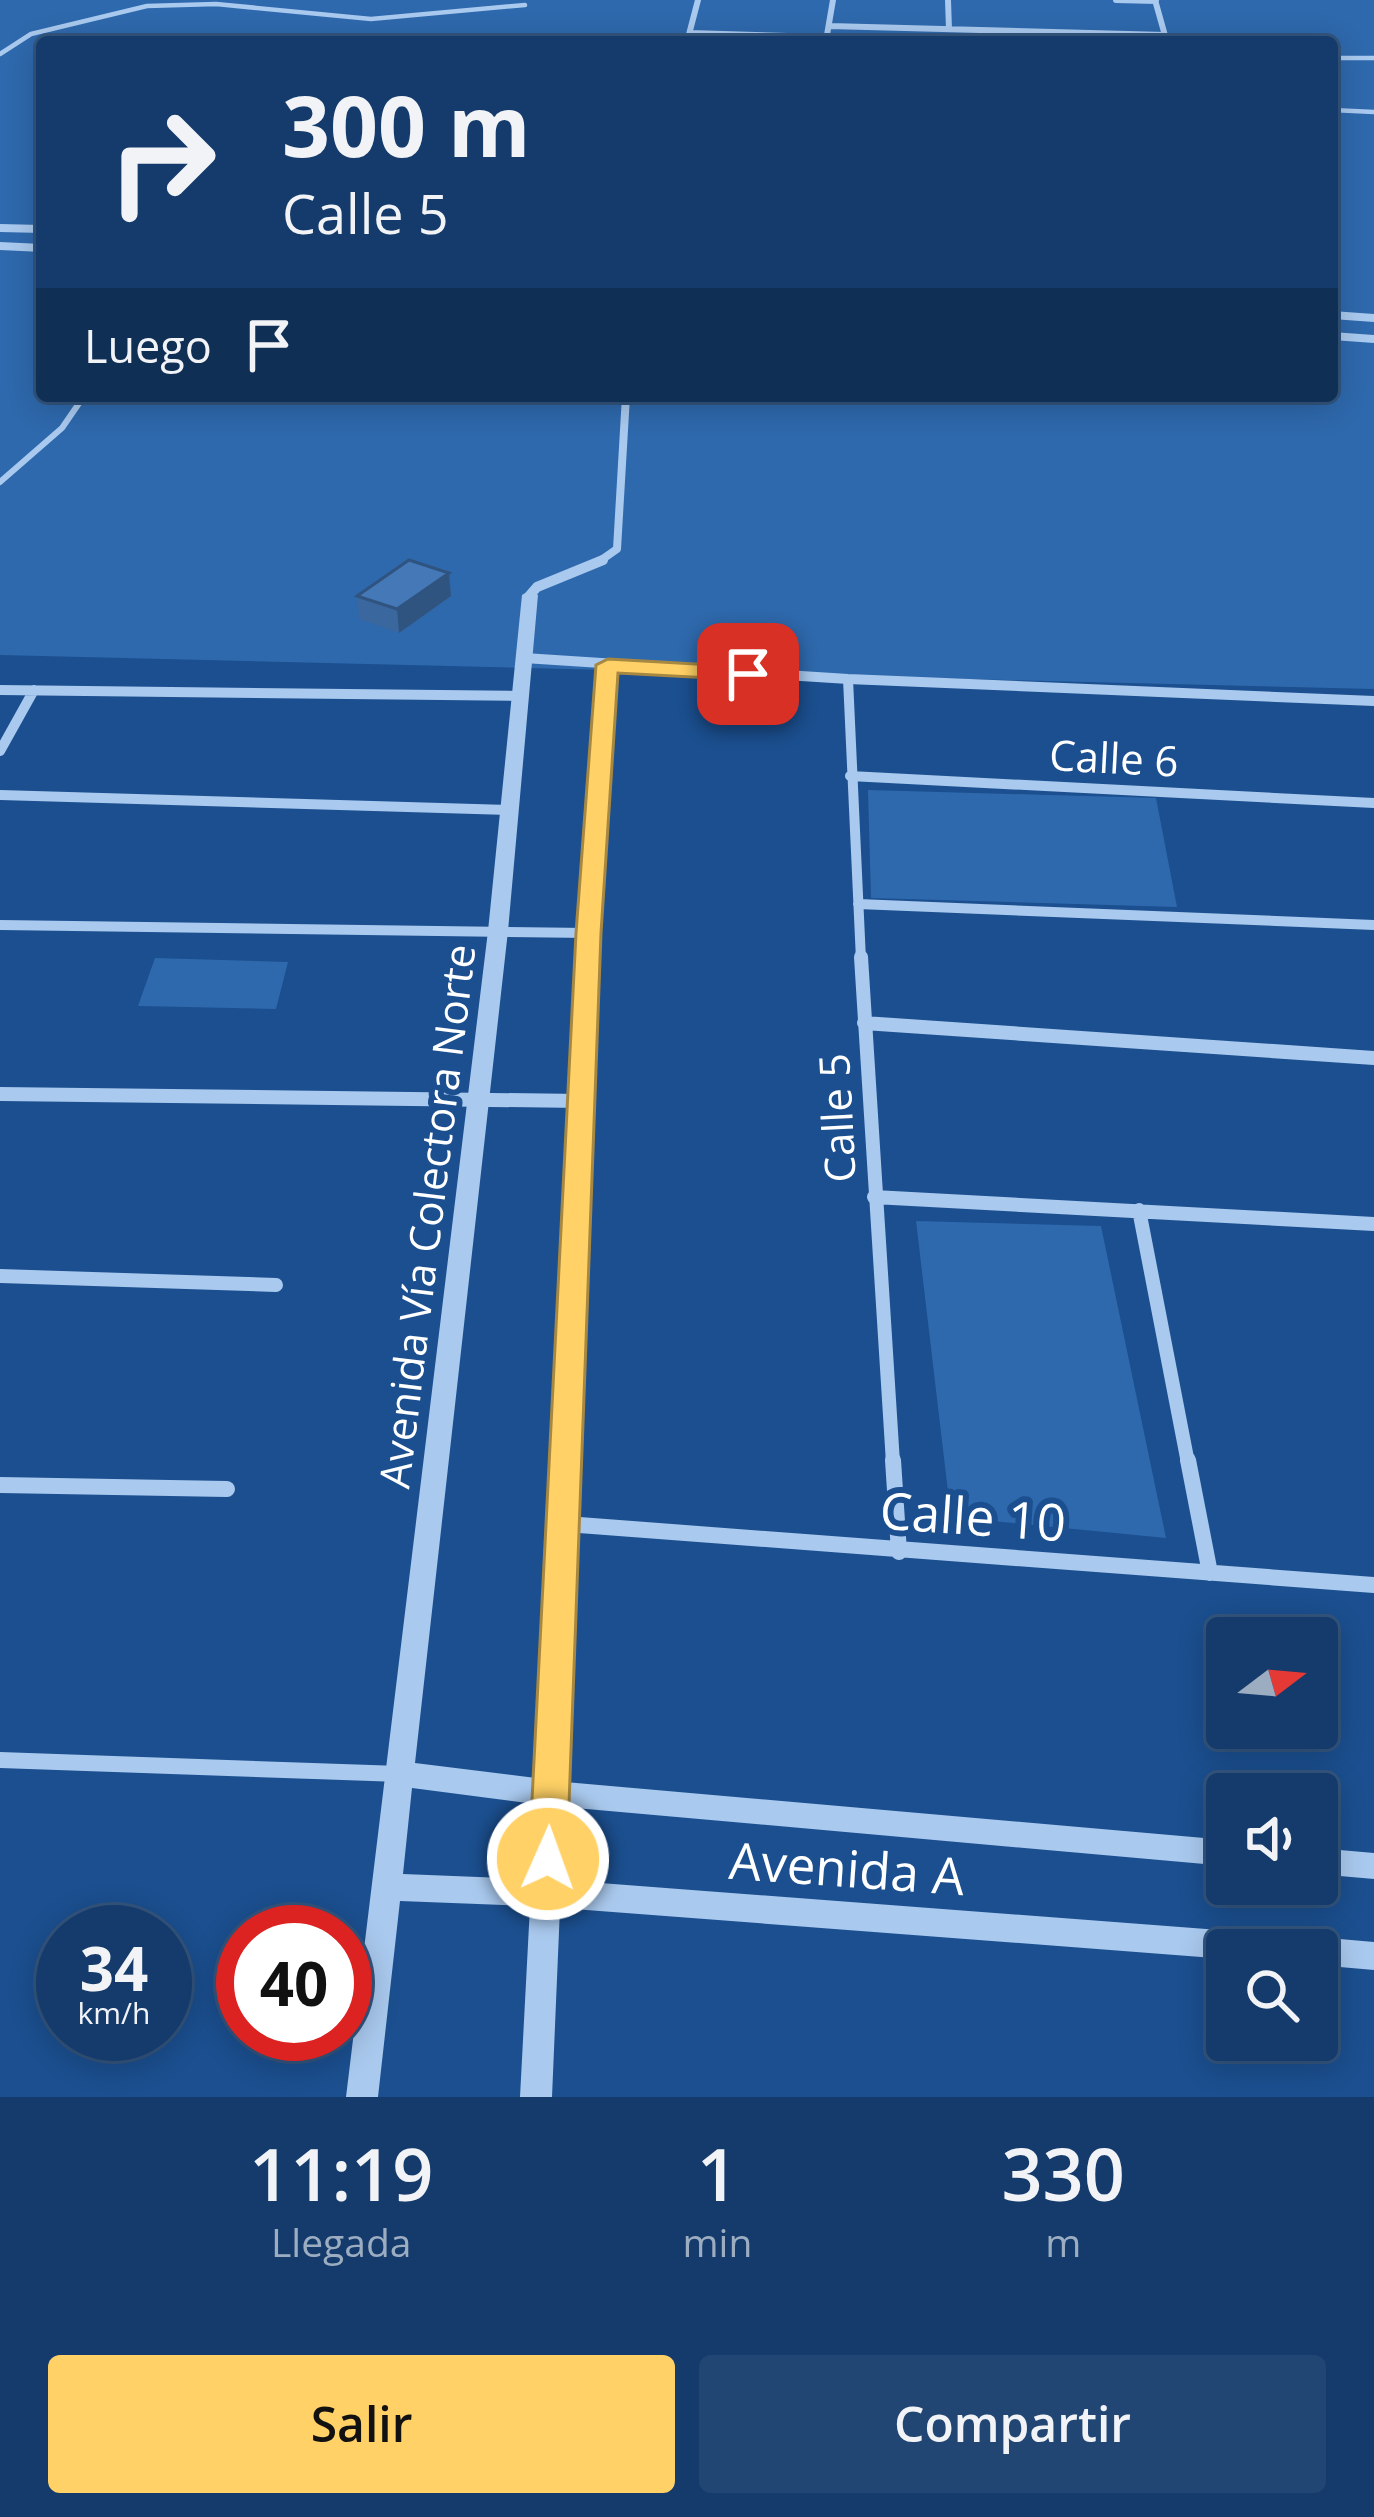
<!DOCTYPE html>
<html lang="es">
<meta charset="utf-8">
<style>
:root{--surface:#143b6b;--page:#214673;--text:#f1f3f6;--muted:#9dadc1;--line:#33557e;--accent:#ffd166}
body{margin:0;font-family:"Open Sans",sans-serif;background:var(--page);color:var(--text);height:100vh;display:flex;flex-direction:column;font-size:45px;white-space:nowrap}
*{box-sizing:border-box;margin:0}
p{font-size:39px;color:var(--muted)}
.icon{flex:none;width:66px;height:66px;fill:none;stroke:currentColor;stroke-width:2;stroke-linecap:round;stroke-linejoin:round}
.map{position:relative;height:2097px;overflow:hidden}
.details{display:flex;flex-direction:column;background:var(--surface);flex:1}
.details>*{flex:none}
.guide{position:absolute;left:36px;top:36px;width:1302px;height:366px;border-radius:12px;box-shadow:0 6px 30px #0003,0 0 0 3px var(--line);background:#143b6b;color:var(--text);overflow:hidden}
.needle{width:78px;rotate:74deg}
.buttons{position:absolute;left:1206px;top:1617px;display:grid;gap:24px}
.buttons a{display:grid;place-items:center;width:132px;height:132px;border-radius:12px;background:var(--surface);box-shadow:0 6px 30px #0003,0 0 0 3px var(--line);font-size:60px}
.speed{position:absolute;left:36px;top:1905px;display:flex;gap:24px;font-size:60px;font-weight:700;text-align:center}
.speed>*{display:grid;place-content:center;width:156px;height:156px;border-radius:50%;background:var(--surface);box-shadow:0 6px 30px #0003,0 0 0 3px var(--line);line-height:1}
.speed small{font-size:30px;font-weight:400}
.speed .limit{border:18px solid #d22;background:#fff;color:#111}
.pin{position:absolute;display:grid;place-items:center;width:102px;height:102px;color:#fff;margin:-51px;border-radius:24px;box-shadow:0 6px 18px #0006}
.me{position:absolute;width:132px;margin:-66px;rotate:2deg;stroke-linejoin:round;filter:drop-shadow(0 0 9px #0008)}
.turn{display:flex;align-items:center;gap:42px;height:252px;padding:0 48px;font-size:54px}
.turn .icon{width:156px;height:156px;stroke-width:2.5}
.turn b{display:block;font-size:84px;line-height:102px}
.then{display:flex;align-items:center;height:114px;padding:0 48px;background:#0003;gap:24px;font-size:45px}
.eta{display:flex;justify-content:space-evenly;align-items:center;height:204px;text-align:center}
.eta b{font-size:72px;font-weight:600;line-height:84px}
.action{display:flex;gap:24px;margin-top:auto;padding:24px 48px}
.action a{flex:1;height:138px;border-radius:12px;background:var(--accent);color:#111;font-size:48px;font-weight:600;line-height:138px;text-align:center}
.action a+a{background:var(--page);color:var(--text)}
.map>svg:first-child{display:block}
</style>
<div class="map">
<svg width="1374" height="2097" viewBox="0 0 1374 2097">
<rect width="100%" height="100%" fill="#1b4f8f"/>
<!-- green -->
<path fill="#2e69ad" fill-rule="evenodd" d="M0,0H1374V689L0,655ZM42,42H1332V396H42Z
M868,790L1156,798L1177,907L871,898Z
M155,958L288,962L276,1009L138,1006Z
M916,1221L1101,1226L1166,1538L951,1517Z"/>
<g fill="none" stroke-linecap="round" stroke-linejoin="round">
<!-- service-far1 -->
<path stroke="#a9c9ee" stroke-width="4.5" d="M0,54L31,34L147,6L216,4L371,19L525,5
M1332,58H1374
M1332,110L1374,112"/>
<!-- service -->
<path stroke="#a9c9ee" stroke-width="6" d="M0,482L62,428L84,396"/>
<!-- minor-far4 -->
<path stroke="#a9c9ee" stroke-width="6" d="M948,0L949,29
M1116,0L1156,1
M1155,0L1166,39
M829,26L1165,35
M690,33L822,37L827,35L833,0
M687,42L698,0"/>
<!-- minor-far3 -->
<path stroke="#a9c9ee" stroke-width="8" d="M597,563L617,549L626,396"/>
<!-- minor-far2 -->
<path stroke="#a9c9ee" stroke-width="10" d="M530,595L537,587L603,560
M524,658L848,679L1374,701
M848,679L861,960
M0,690L521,696
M0,751L34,690
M850,776L1374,803
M0,795L509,810
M858,904L1374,925
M0,925L589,933"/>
<!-- minor-far1 -->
<path stroke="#a9c9ee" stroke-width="14" d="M861,957L893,1463
M864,1023L1374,1058
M0,1094L582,1101
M874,1197L1374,1224
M1139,1210L1188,1463
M0,1276L276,1285"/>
<!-- minor -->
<path stroke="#a9c9ee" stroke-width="16" d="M893,1460L899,1552
M1188,1460L1210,1573
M0,1485L227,1489
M566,1524L1374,1585
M0,1760L400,1774"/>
<!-- tertiary -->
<path fill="#a9c9ee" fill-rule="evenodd" d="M0,224L42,225V233L0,232Z
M0,242L42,244V252L0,250Z
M1332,311L1374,314V322L1332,319Z
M1332,332L1374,335V343L1332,340Z
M530,590L538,595L508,931L415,1763L536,1778L579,933L600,665L608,660L616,665L599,933L565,1782L1227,1840V1866L564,1807L561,1880L1299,1936L1309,1940L1317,1937L1374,1942V1970L1317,1965V1950H1227V1959L560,1908L552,2097H520L530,1906L400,1901L378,2097H346L488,931L522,595ZM412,1788L535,1804L531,1879L403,1874Z
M1317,1848L1374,1853V1879L1317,1874Z"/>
</g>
<!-- wall -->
<path fill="#3a679d" d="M357,596H451L399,633L359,619Z"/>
<!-- shaded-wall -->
<path fill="#305480" d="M449,573L451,596L399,633L397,609Z"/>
<!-- building -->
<path fill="#4478b7" stroke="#305480" stroke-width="3" d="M409,560L449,573L397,609L357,596Z"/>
<!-- route -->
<path fill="#ffd166" stroke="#a68842" stroke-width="3" d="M608,659L748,667L759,674L748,680L618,673L601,933L567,1859L561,1872L548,1877L534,1872L529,1859L576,933L596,665Z"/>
<g text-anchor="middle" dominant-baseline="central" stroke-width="12" stroke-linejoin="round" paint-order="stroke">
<!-- street labels -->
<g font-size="42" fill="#fff" stroke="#1b4f8f">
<text transform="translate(1114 757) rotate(3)">Calle 6</text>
<text transform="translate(836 1118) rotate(-93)">Calle 5</text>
<text transform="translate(426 1216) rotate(-83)">Avenida Vía Colectora Norte</text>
</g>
<!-- near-street labels -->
<g font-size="51" fill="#fff" stroke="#1b4f8f">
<text transform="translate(973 1515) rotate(4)">Calle 10</text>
<text transform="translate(847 1867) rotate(4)">Avenida A</text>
</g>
</g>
</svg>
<div class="buttons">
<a><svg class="needle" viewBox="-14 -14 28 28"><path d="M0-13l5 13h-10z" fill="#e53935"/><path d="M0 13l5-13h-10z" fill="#9dadc1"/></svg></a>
<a><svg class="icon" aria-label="sound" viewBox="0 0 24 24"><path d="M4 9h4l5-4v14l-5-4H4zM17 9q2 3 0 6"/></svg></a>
<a><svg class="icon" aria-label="search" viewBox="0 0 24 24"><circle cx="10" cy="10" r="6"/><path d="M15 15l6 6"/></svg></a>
</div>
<div class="speed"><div>34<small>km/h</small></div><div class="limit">40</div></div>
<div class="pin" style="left:748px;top:674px;background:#d93025"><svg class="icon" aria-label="arrive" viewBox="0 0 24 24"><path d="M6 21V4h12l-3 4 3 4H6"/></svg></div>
<svg class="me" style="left:548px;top:1859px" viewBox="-20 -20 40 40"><circle r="17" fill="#ffd166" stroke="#fff" stroke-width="3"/><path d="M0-11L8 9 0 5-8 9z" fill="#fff"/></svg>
<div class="guide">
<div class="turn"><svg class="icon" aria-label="right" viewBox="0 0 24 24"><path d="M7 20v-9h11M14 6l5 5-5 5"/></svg><div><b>300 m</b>Calle 5</div></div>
<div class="then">Luego<svg class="icon" aria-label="arrive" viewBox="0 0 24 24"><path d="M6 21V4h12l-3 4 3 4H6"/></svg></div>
</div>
</div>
<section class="details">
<div class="eta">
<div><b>11:19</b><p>Llegada</p></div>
<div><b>1</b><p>min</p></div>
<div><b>330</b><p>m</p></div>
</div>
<div class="action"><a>Salir</a><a>Compartir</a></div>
</section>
